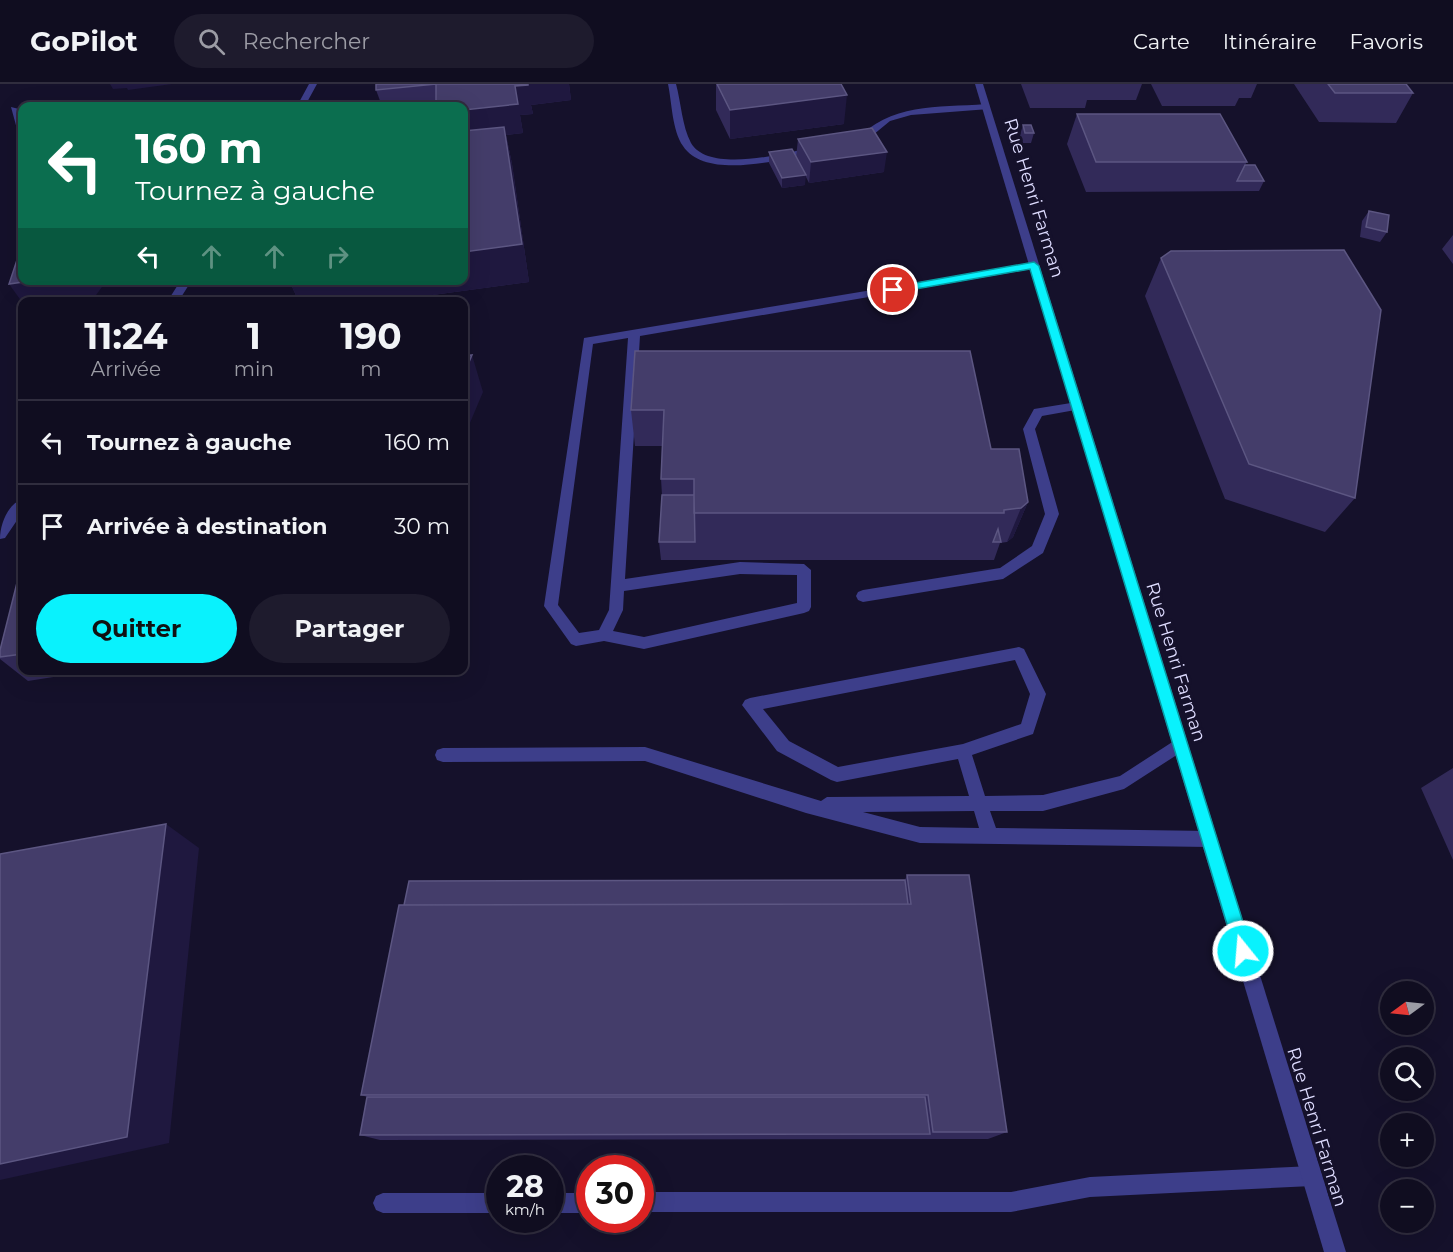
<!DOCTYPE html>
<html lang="fr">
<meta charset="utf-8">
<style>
:root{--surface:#100d20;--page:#1e1b2d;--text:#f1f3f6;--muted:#9c9ca5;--line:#302d3e;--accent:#09f2fd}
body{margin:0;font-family:Montserrat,sans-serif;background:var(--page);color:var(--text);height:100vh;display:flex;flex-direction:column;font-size:22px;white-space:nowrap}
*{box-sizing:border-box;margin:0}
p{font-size:20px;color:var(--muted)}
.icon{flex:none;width:33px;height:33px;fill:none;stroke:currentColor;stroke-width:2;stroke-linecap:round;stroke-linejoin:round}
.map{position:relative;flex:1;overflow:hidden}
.drawer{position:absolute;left:18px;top:213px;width:450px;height:378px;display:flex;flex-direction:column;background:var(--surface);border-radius:12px;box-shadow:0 6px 24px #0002,0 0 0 2px var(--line)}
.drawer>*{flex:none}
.hud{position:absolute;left:18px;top:18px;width:450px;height:183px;border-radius:12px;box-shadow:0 6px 24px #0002,0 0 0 2px var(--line);background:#0b6e4f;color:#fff;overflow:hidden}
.needle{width:39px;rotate:255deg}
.buttons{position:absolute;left:1380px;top:897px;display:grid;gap:12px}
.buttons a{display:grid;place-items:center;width:54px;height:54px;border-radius:50%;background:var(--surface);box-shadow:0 6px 24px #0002,0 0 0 2px var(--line);font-size:30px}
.speed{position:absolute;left:486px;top:1071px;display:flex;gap:12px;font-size:30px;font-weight:700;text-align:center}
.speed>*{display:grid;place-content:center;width:78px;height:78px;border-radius:50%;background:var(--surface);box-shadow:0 6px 24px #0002,0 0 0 2px var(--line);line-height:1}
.speed small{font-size:15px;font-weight:400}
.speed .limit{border:9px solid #d22;background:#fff;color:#111}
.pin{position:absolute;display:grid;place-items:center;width:51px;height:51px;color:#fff;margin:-26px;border:3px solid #fff;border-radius:50%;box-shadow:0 2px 6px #0007}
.me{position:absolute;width:66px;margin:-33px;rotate:343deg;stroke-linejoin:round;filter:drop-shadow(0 0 4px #0008)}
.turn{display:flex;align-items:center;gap:21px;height:126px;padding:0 18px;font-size:27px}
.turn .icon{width:78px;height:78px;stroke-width:2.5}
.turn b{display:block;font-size:42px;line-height:51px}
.lanes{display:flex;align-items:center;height:57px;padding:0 18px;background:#0003;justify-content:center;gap:30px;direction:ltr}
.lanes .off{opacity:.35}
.eta{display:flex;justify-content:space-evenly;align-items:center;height:102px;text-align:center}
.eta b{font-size:36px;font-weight:700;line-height:42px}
.primary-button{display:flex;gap:12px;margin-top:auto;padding:12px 18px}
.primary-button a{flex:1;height:69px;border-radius:36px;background:var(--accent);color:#111;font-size:24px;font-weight:700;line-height:69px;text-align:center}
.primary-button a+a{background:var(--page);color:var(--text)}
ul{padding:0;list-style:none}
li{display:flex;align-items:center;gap:18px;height:84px;padding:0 18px;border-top:2px solid var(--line)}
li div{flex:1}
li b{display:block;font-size:22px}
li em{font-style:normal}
header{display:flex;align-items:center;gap:36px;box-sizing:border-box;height:84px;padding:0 30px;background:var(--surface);border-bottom:2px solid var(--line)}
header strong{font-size:28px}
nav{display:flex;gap:33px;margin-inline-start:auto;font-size:21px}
.search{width:420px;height:54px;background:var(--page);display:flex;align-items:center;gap:15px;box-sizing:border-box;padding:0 21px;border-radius:33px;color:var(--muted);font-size:22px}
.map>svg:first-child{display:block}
</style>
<header>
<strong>GoPilot</strong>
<div class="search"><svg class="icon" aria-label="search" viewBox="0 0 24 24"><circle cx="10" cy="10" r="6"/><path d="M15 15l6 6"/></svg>Rechercher</div>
<nav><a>Carte</a><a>Itinéraire</a><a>Favoris</a></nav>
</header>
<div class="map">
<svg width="1453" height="1168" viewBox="0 0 1453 1168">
<rect width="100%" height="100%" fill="#15112b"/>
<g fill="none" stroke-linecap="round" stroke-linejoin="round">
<!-- service -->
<path fill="#3d3e8a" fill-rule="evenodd" d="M668,0H676C681,18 682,42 691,59C709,90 786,69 815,63L820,66L815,69C782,75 706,97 683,62C672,46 672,19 668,0Z
M986,20L989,21V25L911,31L890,37L862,60L854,58C891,18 936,24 986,20Z
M11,23L19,25L22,35V48L17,45Z
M1034,179L1039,182L1038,184L640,252L625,495L740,478L804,480L811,486V523L809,527L804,529L644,565L604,557L576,562L571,560L544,522L584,254ZM628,254L609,526L599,546L579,549L558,521L593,260ZM740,490L797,491V519L644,553L613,547L623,526L624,507Z
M1077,318L1083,322L1081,325L1042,332L1035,345L1059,430L1043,469L1003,495L863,518L858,516L856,512L858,508L863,506L1000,484L1032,462L1045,430L1023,345L1034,325Z
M1019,563L1024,565L1046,610L1033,650L972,671L985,712L1043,711L1120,692L1180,653L1186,655L1188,660L1186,665L1124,705L1043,727H990L996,744L1209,747L1215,749L1217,755L1215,761L1209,763L920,759L806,729L645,677L443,678L437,676L435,671L437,666L443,664L645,663L821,717L827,713L969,712L958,675L837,698L831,696L777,667L742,621L745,616L750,614ZM1015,576L1030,610L1021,640L963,660L838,683L789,657L763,625ZM974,727L979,744L920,743L863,728Z
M1312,1082L1319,1085L1322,1092L1319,1099L1312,1102L1090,1113L1011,1128H640V1108H1011L1090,1093Z
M383,1109H500V1129H383L376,1126L373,1119L376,1112Z
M550,1109H590V1129H550Z"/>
<!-- minor -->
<path fill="#3d3e8a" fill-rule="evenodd" d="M975,0H983L1346,1168H1324Z"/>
<!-- tertiary -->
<path fill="#3d3e8a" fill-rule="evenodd" d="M309,0H317L305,22H297Z
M181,196H192L178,218H167Z
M22,415V429L5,454L0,455C0,441 7,421 22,415Z"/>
</g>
<!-- wall -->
<path fill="#322a59" d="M376,0H569L571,16L531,21L533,30L520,31L523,49L506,51L512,80L529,198L381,218H299L289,196H464V22H382L376,6Z
M716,0H841L844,40L730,55L716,26Z
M1021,0H1142L1136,16H1087L1085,24H1030Z
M1151,0H1257L1251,14H1239L1235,22H1162Z
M1294,0H1406L1413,9L1396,39L1319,38Z
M1077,30L1247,78L1245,81L1264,97L1259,107L1086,108L1067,60Z
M1023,41L1034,49L1031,59H1023L1020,51Z
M798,55L884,88L809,99L805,91V101L782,104L769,79V68L796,74Z
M1369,127L1387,148L1380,158L1360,153L1362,137Z
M1453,151V180L1442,165Z
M1161,174L1355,414L1325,448L1225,415L1145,212Z
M635,267L991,365L1028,418L1013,453L1007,458L1000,459L994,476H661L659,458L662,411L661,395L662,362H635L631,326Z
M22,479V586H98L28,597L0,575V566Z
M1453,684V776L1421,704Z
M907,791L1007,1048L988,1055L380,1056L360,1051L367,1013L361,1011L905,796Z"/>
<!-- shaded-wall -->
<path fill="#1f183f" d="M110,0H172L128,6L127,4L113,5Z
M528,0H569L571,16L531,21L533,30L520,31L523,49L506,51L512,80L529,198L381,218H299L289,196H464V26L515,2Z
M847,11L844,40L730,55V26Z
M887,68L884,88L809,99L811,78Z
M806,91L805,101L782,104V94Z
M37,196H107L91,218H22L9,200Z
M472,271L483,308L464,353V290Z
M1028,418L1013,453L1007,458L1021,424Z
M166,740L199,764L169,1059L0,1096V1080Z"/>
<!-- building -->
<path fill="#443d6a" stroke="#5c5682" stroke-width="1.5" d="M376,0H528V1L515,2L518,20L464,26V22H436V0L376,6Z
M717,0H841L847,11L730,26Z
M1328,0H1406L1413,9H1335Z
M1077,30H1220L1247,78H1096Z
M1023,41H1031L1034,49H1025Z
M504,43L522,160L464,168V47Z
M872,44L887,68L811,78L798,55Z
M792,65L806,91L782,94L769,68Z
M1245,81H1255L1264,97H1237Z
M1369,127L1389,131L1387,148L1366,143Z
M22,161V196H37L9,200Z
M1344,166L1381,226L1355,414L1249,380L1161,174L1171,167Z
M635,267H970L991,365H1019L1028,418L1021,424L1004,426V429H694V395H661L664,326H631Z
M472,271L464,290V272Z
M662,411H694L695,458H659Z
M998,445L1001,458H993Z
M22,479V570L0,573V566Z
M166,740L127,1053L0,1080V770Z
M907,791H969L1007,1048H933L928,1011H361L399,821L911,820Z
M905,796L908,820L404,821L409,797Z
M367,1013H925L930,1050L360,1051Z"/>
<!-- route -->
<path fill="#09f2fd" stroke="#069da4" stroke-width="1.5" d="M1034,178L1039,182L1252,867L1249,873L1243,876L1238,873L1235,867L1030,185L893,209L888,206L893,203Z"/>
<g text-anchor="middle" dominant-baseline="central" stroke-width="6" stroke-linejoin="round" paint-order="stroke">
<!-- street labels -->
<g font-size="18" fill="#dedcff" stroke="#15112b">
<text transform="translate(1034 114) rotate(73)">Rue Henri Farman</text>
<text transform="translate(1176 578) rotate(73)">Rue Henri Farman</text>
<text transform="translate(1317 1043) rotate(73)">Rue Henri Farman</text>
</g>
</g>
</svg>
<div class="buttons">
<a><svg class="needle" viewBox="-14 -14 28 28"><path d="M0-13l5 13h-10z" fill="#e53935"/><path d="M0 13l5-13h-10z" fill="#9c9ca5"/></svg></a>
<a><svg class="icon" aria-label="search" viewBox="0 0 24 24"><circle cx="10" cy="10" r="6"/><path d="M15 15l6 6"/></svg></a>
<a>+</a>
<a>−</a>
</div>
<div class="speed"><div>28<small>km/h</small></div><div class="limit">30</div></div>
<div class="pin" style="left:893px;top:206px;background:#d93025"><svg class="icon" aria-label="arrive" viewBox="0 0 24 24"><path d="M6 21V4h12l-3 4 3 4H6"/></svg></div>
<svg class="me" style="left:1243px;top:867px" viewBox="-20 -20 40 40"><circle r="17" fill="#09f2fd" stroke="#fff" stroke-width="3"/><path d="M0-11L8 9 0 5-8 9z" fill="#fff"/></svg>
<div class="hud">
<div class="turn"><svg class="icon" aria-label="left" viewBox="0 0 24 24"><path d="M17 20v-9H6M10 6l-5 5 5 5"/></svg><div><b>160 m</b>Tournez à gauche</div></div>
<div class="lanes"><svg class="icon" aria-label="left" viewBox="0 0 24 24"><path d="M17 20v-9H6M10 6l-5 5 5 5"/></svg><svg class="icon off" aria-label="ahead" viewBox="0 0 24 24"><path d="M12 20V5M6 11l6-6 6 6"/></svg><svg class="icon off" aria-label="ahead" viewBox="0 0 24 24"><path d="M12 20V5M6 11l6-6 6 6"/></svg><svg class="icon off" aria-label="right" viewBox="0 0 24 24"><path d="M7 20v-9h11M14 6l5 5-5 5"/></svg></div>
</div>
<section class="drawer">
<div class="eta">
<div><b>11:24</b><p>Arrivée</p></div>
<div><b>1</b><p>min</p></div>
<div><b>190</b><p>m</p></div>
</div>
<ul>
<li><svg class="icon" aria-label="left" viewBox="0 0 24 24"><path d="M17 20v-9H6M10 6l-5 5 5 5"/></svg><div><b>Tournez à gauche</b></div><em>160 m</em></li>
<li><svg class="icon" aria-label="arrive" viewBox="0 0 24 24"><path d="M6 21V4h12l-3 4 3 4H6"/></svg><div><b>Arrivée à destination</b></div><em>30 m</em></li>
</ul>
<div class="primary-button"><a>Quitter</a><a>Partager</a></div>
</section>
</div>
